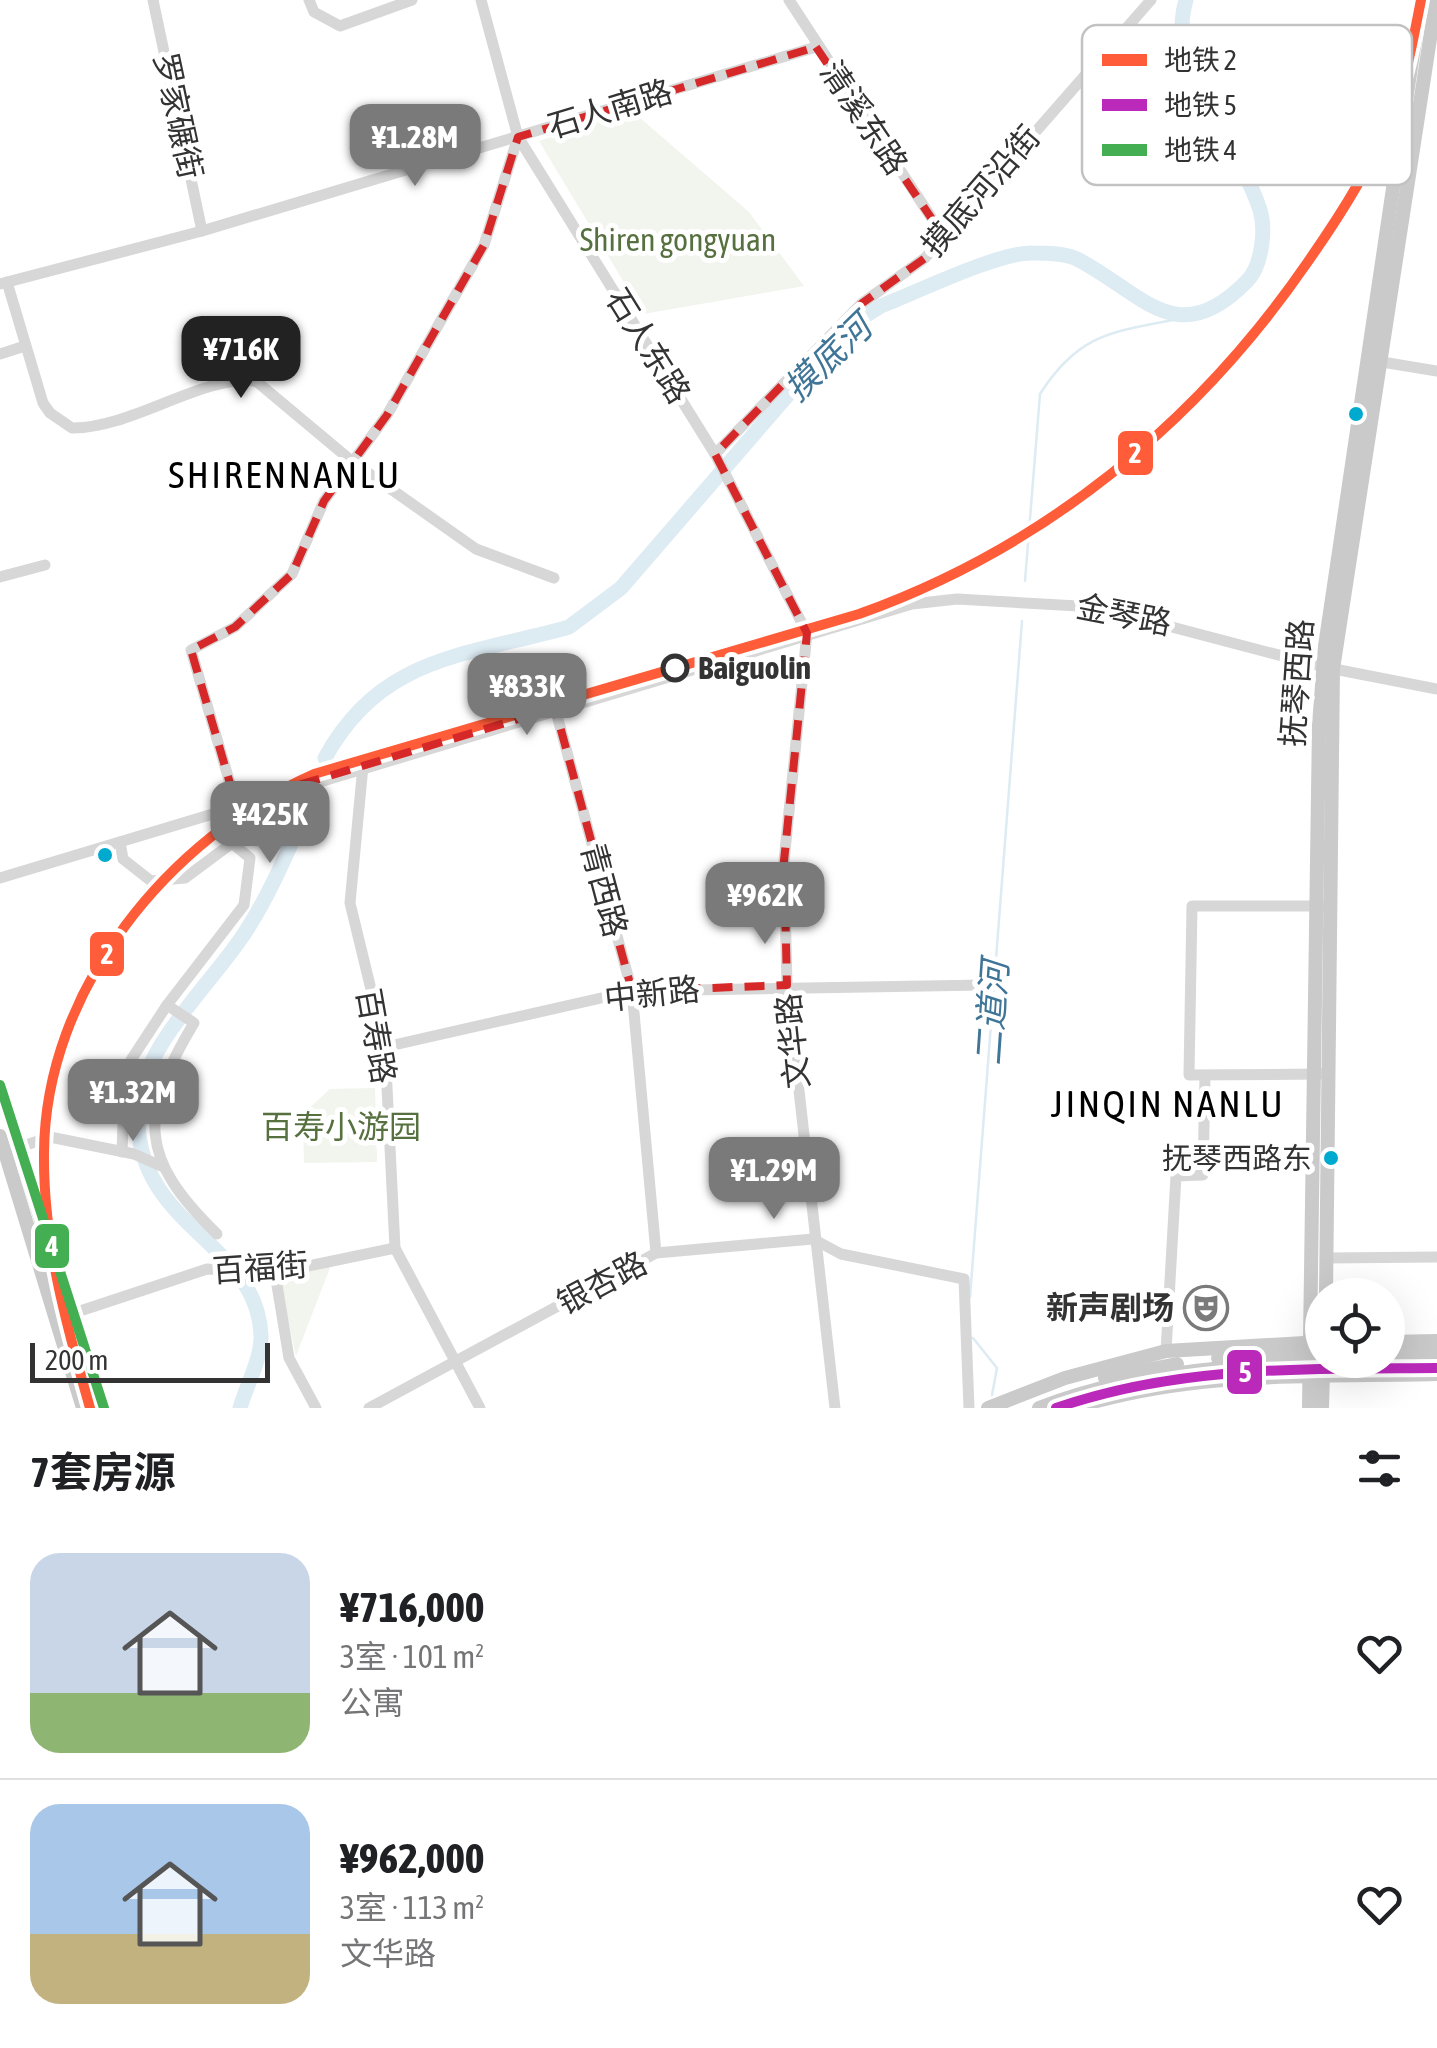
<!DOCTYPE html>
<html lang="zh">
<head>
<meta charset="utf-8">
<style>
  body { margin:0; font-family:"Asap Condensed","Noto Sans SC",sans-serif; background:#f2f2f2; color:#202124; height:100vh; display:flex; flex-direction:column; font-size:38px; white-space:nowrap }
  * { box-sizing:border-box; margin:0 }
  p { font-size:32px; color:#757577 }
  .icon { flex:none; width:55px; height:55px; fill:none; stroke:currentColor; stroke-width:2; stroke-linecap:round; stroke-linejoin:round }
  .map { position:relative; height:1408px; overflow:hidden }
  .panel { display:flex; flex-direction:column; background:#fff; flex:1 }
  .panel>* { flex:none }
  .tools { position:absolute; left:1305px; top:1278px; display:grid; gap:20px }
  .tools a { display:grid; place-items:center; width:100px; height:100px; border-radius:50%; background:#fff; box-shadow:0 10px 40px #0002; font-size:50px }
  .scale { position:absolute; left:30px; bottom:25px; width:240px; box-sizing:border-box; padding-left:10px; border:5px solid #333; border-top:0; font-size:28px; line-height:35px; white-space:nowrap; color:#333; -webkit-text-stroke:8px #fff; paint-order:stroke }
  .price { position:absolute; translate:-50% -85px; padding:0 22px; border-radius:20px; background:#7a7a7a; color:#fff; font-size:32px; line-height:65px; filter:drop-shadow(0 2px 5px #0008) }
  .price::after { content:''; position:absolute; left:50%; top:60px; width:30px; height:22px; margin-left:-15px; background:inherit; clip-path:polygon(0 0,100% 0,50% 100%) }
  .price.on { background:#222; color:#fff }
  ul { padding:0; list-style:none }
  li { display:flex; align-items:center; gap:30px; height:250px; padding:0 30px }
  li+li { border-top:2px solid #e0e0e0 }
  li span { display:grid; place-items:center; flex:none; width:280px; height:200px; border-radius:30px; color:#555 }
  li>.icon { margin-inline-start:auto }
  span .icon { width:120px; height:120px; fill:#fffc; stroke-width:1 }
  li b { font-size:42px }
  h2 { display:flex; justify-content:space-between; align-items:center; height:120px; padding:0 30px; font-size:42px }
  .map>svg:first-child { display:block }
  .green { fill:#f1f5ed }
  .lines { fill:none; stroke-linecap:round; stroke-linejoin:round }
  .stream { stroke:#ddebf3; stroke-width:2.5 }
  .river { stroke:#ddebf3; stroke-width:15 }
  .minor { stroke:#d7d7d7; stroke-width:11 }
  .major { stroke:#cacaca; stroke-width:14 }
  .major-bridge { stroke:#cacaca; stroke-width:14 }
  .metro-1-casing { stroke:#fff; stroke-width:18 }
  .metro-2-casing { stroke:#fff; stroke-width:18 }
  .metro-3-casing { stroke:#fff; stroke-width:18 }
  .metro-1 { stroke:#ff5c39; stroke-width:10 }
  .metro-2 { stroke:#bb29bb; stroke-width:10 }
  .metro-3 { stroke:#44af52; stroke-width:10 }
  .marked { fill:none; stroke:#d62828; stroke-width:8; stroke-dasharray:20 12; stroke-linejoin:round }
  .bus-dot { fill:#00a9ce; stroke:#fff; stroke-width:4 }
  .stop-dot { fill:#fff; stroke:#333; stroke-width:5 }
  .labels { text-anchor:middle; stroke-width:10; stroke-linejoin:round; paint-order:stroke }
  .bus-label { font-size:30px; fill:#333; stroke:#fff; text-anchor:end }
  .street-label { font-size:32px; fill:#333; stroke:#fff }
  .park-label { font-size:32px; fill:#56703f; stroke:#fff }
  .stop-label { font-size:32px; font-weight:bold; fill:#333; stroke:#fff; text-anchor:start }
  .poi-label { font-size:32px; font-weight:bold; fill:#333; stroke:#fff; text-anchor:end }
  .water-label { font-size:35px; font-style:italic; fill:#3f7597; stroke:#fff }
  .quarter-label { font-size:38px; letter-spacing:2.5px; fill:#000; stroke:#fff }
  .key { fill:#fff; stroke:#c2c2c2; stroke-width:2.5 }
  .key-label { font-size:28px; fill:#333 }
  .line-badge { stroke:#fff; stroke-width:4 }
  .badge-label { font-size:28px; text-anchor:middle; font-weight:bold; fill:#fff }
</style>
</head>
<body>
<div class="map">
<svg width="1437" height="1408" viewBox="0 0 1437 1408">
  <rect width="100%" height="100%" fill="#fff"/>
  <!-- green -->
  <g class="green">
    <path d="M632,111l117,101 55,74 -161,28 -104,-173z"/>
    <path d="M375,1088l2,74 -73,1 -1,-49 27,-25z"/>
    <path d="M331,1265l-35,91 -16,-73 4,-7z"/>
  </g>
  <g class="lines">
    <!-- stream -->
    <g class="stream">
      <path d="M1025,581l15,-187c44,-69 82,-61 155,-79"/>
      <path d="M970,1297l52,-676"/>
      <path d="M973,1338l24,30 -5,27"/>
    </g>
    <!-- river -->
    <g class="river">
      <path d="M325,758c55,-102 141,-102 244,-131l52,-39 191,-221 50,-49 19,-12c34,-13 118,-54 151,-53 13,0 33,0 45,6 66,34 100,94 170,22 15,-15 19,-51 13,-71 -22,-70 -96,-136 -74,-210"/>
      <path d="M240,1408c6,-21 22,-51 21,-73 -4,-95 -128,-108 -123,-224 2,-64 75,-128 108,-180 26,-40 44,-86 64,-129"/>
    </g>
    <!-- minor -->
    <g class="minor">
      <path d="M153,0l49,231"/>
      <path d="M309,0l5,12 26,14 72,-26"/>
      <path d="M481,0l37,137 197,317 92,179 -23,228 3,124 48,423"/>
      <path d="M789,0l153,234"/>
      <path d="M7,282l36,121 7,10 22,15c59,1 131,-54 184,-47l98,82 122,86 78,29"/>
      <path d="M0,284l202,-53 614,-184"/>
      <path d="M0,354l25,-8"/>
      <path d="M1382,362l55,9"/>
      <path d="M715,454l146,-150 64,-46 226,-258"/>
      <path d="M0,577l45,-12"/>
      <path d="M555,708l77,283 24,262"/>
      <path d="M363,766l-13,137 35,144 10,201 85,160"/>
      <path d="M236,804l-45,-154 44,-23 57,-53 32,-73 63,-86 97,-170 34,-108"/>
      <path d="M120,842l3,17 28,22 34,-3 47,-35 18,15 -6,47 -77,100 -36,55 -7,35 -2,57"/>
      <path d="M0,878l912,-274 45,-5 139,8 228,60 113,22"/>
      <path d="M1321,906h-129l-3,169 133,-1"/>
      <path d="M167,1005l27,18c-55,92 -56,134 23,211"/>
      <path d="M385,1047l247,-56 352,-6"/>
      <path d="M20,1147l30,-10 84,17 27,12"/>
      <path d="M1327,1258l110,-1"/>
      <path d="M275,1273l14,85 27,50"/>
      <path d="M71,1314l136,-45 68,4 120,-25"/>
      <path d="M1166,1351l10,-175 27,-1 2,-99"/>
      <path d="M369,1408l287,-155 157,-14 28,15 123,25 5,129"/>
    </g>
    <!-- major -->
    <g class="major">
      <path d="M0,1087l99,321"/>
      <path d="M0,1136l83,272"/>
      <path d="M1326,1295l7,-626 103,-669"/>
      <path d="M1388,1342l49,-1"/>
      <path d="M1388,1352l49,-1"/>
      <path d="M988,1408l77,-30 101,-27 156,-9"/>
      <path d="M1073,1408c119,-38 240,-31 364,-34"/>
      <path d="M1309,1408l10,-683 6,-79 96,-646"/>
      <path d="M1322,1408l1,-37"/>
    </g>
    <!-- major-bridge -->
    <g class="major-bridge">
      <path d="M1218,1358l104,-5"/>
      <path d="M1105,1378l72,-14"/>
      <path d="M1039,1408c127,-49 264,-45 398,-46"/>
    </g>
    <defs>
      <path id="metro-1" d="M90,1408c-24,-84 -47,-167 -46,-255 1,-164 125,-315 270,-379l545,-160c185,-66 337,-190 448,-351 35,-50 68,-102 89,-159 12,-34 18,-69 25,-104"/>
      <path id="metro-2" d="M1056,1408c124,-43 251,-39 381,-40"/>
      <path id="metro-3" d="M0,1085l104,323"/>
    </defs>
    <!-- metro-1 casing -->
    <use href="#metro-1" class="metro-1-casing"/>
    <!-- metro-2 casing -->
    <use href="#metro-2" class="metro-2-casing"/>
    <!-- metro-3 casing -->
    <use href="#metro-3" class="metro-3-casing"/>
    <!-- metro-1 -->
    <use href="#metro-1" class="metro-1"/>
    <!-- metro-2 -->
    <use href="#metro-2" class="metro-2"/>
    <!-- metro-3 -->
    <use href="#metro-3" class="metro-3"/>
  </g>
  <!-- marked area -->
  <path class="marked" d="M816,47l126,187 -17,24 -64,46 -146,150 92,179 -23,228 3,124 -155,6 -77,-283 -319,96 -45,-154 44,-23 57,-53 32,-73 63,-86 97,-170 34,-108z"/>
  <!-- icons -->
  <defs>
    <symbol id="theatre-ring" viewBox="-11 -11 22 22"><circle r="9.5" fill="#fff" stroke="#7a7a7a" stroke-width="1.5"/><path d="M-5-5.5Q0-4 5-5.5V0Q5 5 0 6Q-5 5-5 0ZM-3.3-2.5H-1v1.5H-3.3ZM1-2.5H3.3v1.5H1ZM-2.8 1Q0 5.5 2.8 1Z" fill="#7a7a7a"/></symbol>
  </defs>
  <g fill-rule="evenodd">
    <use href="#theatre-ring" x="1181" y="1283" width="50" height="50"/>
  </g>
  <!-- markers -->
  <g class="bus-dot">
    <circle cx="1356" cy="414" r="9"/>
    <circle cx="105" cy="855" r="9"/>
    <circle cx="1331" cy="1158" r="9"/>
  </g>
  <circle class="stop-dot" cx="675" cy="668" r="12"/>
  <g class="labels">
    <!-- bus labels -->
    <g class="bus-label">
      <text x="1312" y="1169">抚琴西路东</text>
    </g>
    <!-- street labels -->
    <g class="street-label">
      <text transform="translate(610 109) rotate(-17)" y="11">石人南路</text>
      <text transform="translate(178 116) rotate(78)" y="11">罗家碾街</text>
      <text transform="translate(864 118) rotate(56)" y="11">清溪东路</text>
      <text transform="translate(981 191) rotate(-49)" y="11">摸底河沿街</text>
      <text transform="translate(648 346) rotate(58)" y="11">石人东路</text>
      <text transform="translate(1124 615) rotate(11)" y="11">金琴路</text>
      <text transform="translate(1297 683) rotate(-86)" y="11">抚琴西路</text>
      <text transform="translate(604 890) rotate(75)" y="11">青西路</text>
      <text transform="translate(652 994) rotate(-6)" y="11">中新路</text>
      <text transform="translate(376 1036) rotate(80)" y="11">百寿路</text>
      <text transform="translate(793 1041) rotate(-96)" y="11">文华路</text>
      <text transform="translate(260 1268) rotate(-4)" y="11">百福街</text>
      <text transform="translate(602 1283) rotate(-28)" y="11">银杏路</text>
    </g>
    <!-- park labels -->
    <g class="park-label">
      <text x="678" y="251">Shiren gongyuan</text>
      <text x="341" y="1138">百寿小游园</text>
    </g>
    <!-- stop labels -->
    <g class="stop-label">
      <text x="698" y="679">Baiguolin</text>
    </g>
    <!-- poi labels -->
    <g class="poi-label">
      <text x="1174" y="1319">新声剧场</text>
    </g>
    <!-- water labels -->
    <g class="water-label">
      <text transform="translate(828 358) rotate(-44)" y="12">摸底河</text>
      <text transform="translate(992 1013) rotate(-86)" y="12">二道河</text>
    </g>
    <!-- quarter labels -->
    <g class="quarter-label">
      <text x="285" y="488">SHIRENNANLU</text>
      <text x="1168" y="1117">JINQIN NANLU</text>
    </g>
  </g>
  <!-- legend -->
  <rect x="1082" y="25" width="330" height="160" rx="15" class="key"/>
  <rect x="1102" y="54" width="45" height="12" fill="#ff5c39"/>
  <rect x="1102" y="99" width="45" height="12" fill="#bb29bb"/>
  <rect x="1102" y="144" width="45" height="12" fill="#44af52"/>
  <g class="key-label">
    <text x="1164" y="70">地铁 2</text>
    <text x="1164" y="115">地铁 5</text>
    <text x="1164" y="160">地铁 4</text>
  </g>
  <g class="line-badge">
    <rect x="1116" y="429" width="39" height="48" rx="10" fill="#ff5c39"/>
    <rect x="88" y="930" width="38" height="48" rx="10" fill="#ff5c39"/>
    <rect x="33" y="1222" width="38" height="48" rx="10" fill="#44af52"/>
    <rect x="1225" y="1348" width="39" height="48" rx="10" fill="#bb29bb"/>
  </g>
  <g class="badge-label">
    <text x="1135" y="463">2</text>
    <text x="107" y="964">2</text>
    <text x="52" y="1256">4</text>
    <text x="1245" y="1382">5</text>
  </g>
</svg>
<div class="tools">
<a><svg class="icon" aria-label="locate" viewBox="0 0 24 24"><circle cx="12" cy="12" r="6"/><path d="M12 2v4M12 18v4M2 12h4M18 12h4"/></svg></a>
</div>
<div class="scale">200 m</div>
<b class="price" style="left:415px;top:189px">¥1.28M</b>
<b class="price on" style="left:241px;top:401px">¥716K</b>
<b class="price" style="left:527px;top:738px">¥833K</b>
<b class="price" style="left:270px;top:866px">¥425K</b>
<b class="price" style="left:765px;top:947px">¥962K</b>
<b class="price" style="left:133px;top:1144px">¥1.32M</b>
<b class="price" style="left:774px;top:1222px">¥1.29M</b>
</div>
<section class="panel">
<h2>7套房源<svg class="icon" aria-label="filters" viewBox="0 0 24 24"><path d="M4 7h16M4 17h16"/><circle cx="9" cy="7" r="2"/><circle cx="15" cy="17" r="2"/></svg></h2>
<ul>
<li><span style="background:linear-gradient(#c9d6e8 70%,#8fb573 0)"><svg class="icon" aria-label="home" viewBox="0 0 24 24"><path d="M3 11l9-7 9 7M6 9v11h12V9"/></svg></span><div><b>¥716,000</b><p>3室 · 101 m²</p><p>公寓</p></div><svg class="icon" aria-label="heart" viewBox="0 0 24 24"><path d="M12 20l-8-8c-3-5 5-10 8-4 3-6 11-1 8 4z"/></svg></li>
<li><span style="background:linear-gradient(#a9c7e8 65%,#c2b280 0)"><svg class="icon" aria-label="home" viewBox="0 0 24 24"><path d="M3 11l9-7 9 7M6 9v11h12V9"/></svg></span><div><b>¥962,000</b><p>3室 · 113 m²</p><p>文华路</p></div><svg class="icon" aria-label="heart" viewBox="0 0 24 24"><path d="M12 20l-8-8c-3-5 5-10 8-4 3-6 11-1 8 4z"/></svg></li>
</ul>
</section>
</body>
</html>
